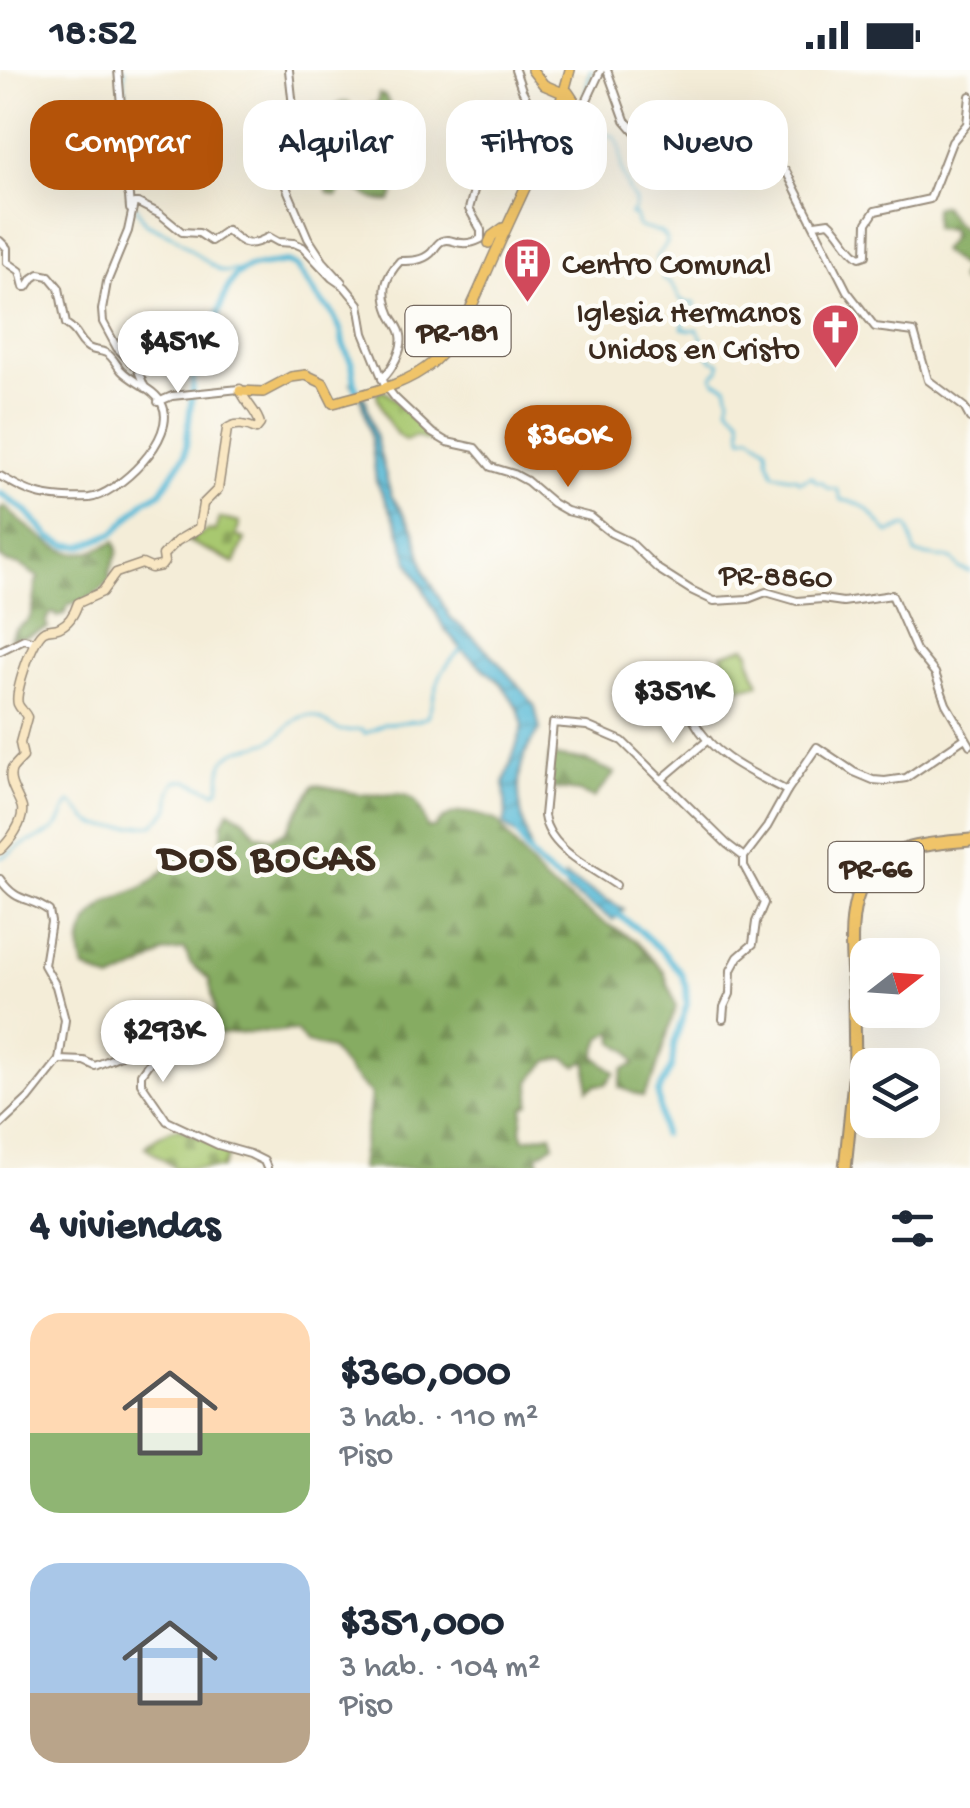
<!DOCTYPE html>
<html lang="es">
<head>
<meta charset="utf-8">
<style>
  body { margin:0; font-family:"Gochi Hand",sans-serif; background:#f6f6f7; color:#1f2937; height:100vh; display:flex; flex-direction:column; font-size:38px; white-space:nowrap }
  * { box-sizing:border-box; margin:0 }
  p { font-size:32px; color:#747a83 }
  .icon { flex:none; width:55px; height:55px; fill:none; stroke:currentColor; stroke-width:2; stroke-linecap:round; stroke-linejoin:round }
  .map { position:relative; height:1098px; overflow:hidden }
  .drawer { display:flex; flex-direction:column; background:#fff; flex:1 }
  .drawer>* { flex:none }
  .hud { position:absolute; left:30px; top:30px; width:910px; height:90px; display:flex; gap:20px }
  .needle { width:65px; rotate:73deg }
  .fabs { position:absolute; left:850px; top:868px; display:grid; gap:20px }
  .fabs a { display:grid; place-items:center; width:90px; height:90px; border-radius:20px; background:#fff; box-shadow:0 10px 40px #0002; font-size:50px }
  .price { position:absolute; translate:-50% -85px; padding:0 22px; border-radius:35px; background:#fff; color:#222; font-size:32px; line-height:65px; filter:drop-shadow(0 2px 5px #0008) }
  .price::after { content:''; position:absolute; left:50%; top:60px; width:30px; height:22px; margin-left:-15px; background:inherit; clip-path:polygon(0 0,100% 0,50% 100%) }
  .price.selected { background:#b45309; color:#fff }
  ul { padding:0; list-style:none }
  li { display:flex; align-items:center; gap:30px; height:250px; padding:0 30px }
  li span { display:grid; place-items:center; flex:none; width:280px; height:200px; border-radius:30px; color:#555 }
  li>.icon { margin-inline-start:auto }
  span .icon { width:120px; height:120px; fill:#fffc; stroke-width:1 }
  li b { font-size:42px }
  h2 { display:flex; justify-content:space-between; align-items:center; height:120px; padding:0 30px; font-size:42px }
  .pill { padding:0 35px; border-radius:30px; background:#fff; box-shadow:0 10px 40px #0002; font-size:35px; line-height:90px }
  .pill.selected { background:#b45309; color:#fff }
  .status { display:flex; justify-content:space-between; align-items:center; height:70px; padding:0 50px; background:#fff; direction:ltr }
  .status svg { height:28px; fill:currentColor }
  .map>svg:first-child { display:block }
  .forest { fill:url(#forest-firs); stroke:#606b40; stroke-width:2.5 }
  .cemetery { fill:url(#cemetery-stones); stroke:#727947; stroke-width:2.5 }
  .park { fill:url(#park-tufts); stroke:#727947; stroke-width:2.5 }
  .water { fill:url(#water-waves); stroke:#49727a; stroke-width:2.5 }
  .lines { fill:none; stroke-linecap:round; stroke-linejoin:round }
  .stream { stroke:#57b9d6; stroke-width:2.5 }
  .river { stroke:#57b9d6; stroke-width:6 }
  .tertiary-casing { stroke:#988c7b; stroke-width:10 }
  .secondary-casing { stroke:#988c7b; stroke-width:11 }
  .primary-casing { stroke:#988c7b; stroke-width:12 }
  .motorway-casing { stroke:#988c7b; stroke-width:15 }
  .tertiary { stroke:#fff; stroke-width:6 }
  .secondary { stroke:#f9e7c3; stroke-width:8 }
  .primary { stroke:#f0c469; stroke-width:9 }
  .motorway { stroke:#f0c469; stroke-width:11 }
  .labels { text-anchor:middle; stroke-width:9; stroke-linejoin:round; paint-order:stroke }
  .shield { fill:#fdfcf7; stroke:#75695f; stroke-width:2.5 }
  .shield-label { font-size:30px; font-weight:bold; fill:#3b2a1e }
  .poi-label { font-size:32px; fill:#3b2a1e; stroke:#fdfcf7; text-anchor:start }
  .street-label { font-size:32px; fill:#3b2a1e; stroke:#fdfcf7 }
  .district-label { font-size:42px; font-weight:bold; letter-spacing:2.5px; fill:#3b2a1e; stroke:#fdfcf7 }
</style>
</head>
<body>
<div class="status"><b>18:52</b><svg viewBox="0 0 49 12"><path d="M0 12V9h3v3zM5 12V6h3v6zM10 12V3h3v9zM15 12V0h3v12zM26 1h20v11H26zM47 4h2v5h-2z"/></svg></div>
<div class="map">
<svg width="970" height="1098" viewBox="0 0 970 1098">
  <defs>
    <pattern id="forest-firs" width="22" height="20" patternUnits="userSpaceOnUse" patternTransform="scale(2.5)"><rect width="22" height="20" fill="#86ac62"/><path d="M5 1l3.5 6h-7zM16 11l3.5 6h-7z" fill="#6f8c50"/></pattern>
    <pattern id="cemetery-stones" width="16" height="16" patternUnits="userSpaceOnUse" patternTransform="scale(2.5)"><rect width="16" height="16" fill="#a8c870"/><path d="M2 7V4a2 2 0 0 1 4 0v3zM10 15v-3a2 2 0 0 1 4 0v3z" fill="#8aa35b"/></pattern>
    <pattern id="park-tufts" width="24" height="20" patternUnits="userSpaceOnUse" patternTransform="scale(2.5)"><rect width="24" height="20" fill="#a8c870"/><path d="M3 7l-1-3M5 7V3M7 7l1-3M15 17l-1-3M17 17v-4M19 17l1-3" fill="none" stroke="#8aa35b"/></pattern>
    <pattern id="water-waves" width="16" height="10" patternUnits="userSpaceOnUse" patternTransform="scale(2.5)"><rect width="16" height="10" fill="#57b9d6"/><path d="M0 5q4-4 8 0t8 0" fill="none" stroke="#4997ad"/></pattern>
  </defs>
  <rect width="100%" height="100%" fill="#fdfcf7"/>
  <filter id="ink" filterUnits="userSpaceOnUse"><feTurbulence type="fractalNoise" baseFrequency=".01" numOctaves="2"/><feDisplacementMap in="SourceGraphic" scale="20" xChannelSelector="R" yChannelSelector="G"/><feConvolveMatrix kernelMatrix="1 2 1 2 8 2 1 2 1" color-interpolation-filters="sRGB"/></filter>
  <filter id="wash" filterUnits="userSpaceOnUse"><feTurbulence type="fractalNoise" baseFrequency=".0048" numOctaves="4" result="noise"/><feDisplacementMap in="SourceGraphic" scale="40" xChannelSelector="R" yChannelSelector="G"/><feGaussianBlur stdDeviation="2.25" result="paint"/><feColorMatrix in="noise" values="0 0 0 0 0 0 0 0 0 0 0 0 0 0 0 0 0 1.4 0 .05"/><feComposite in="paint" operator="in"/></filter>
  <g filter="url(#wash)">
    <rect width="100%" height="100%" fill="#f4edd8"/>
    <!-- forest -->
    <g class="forest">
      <path d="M379,24l6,2 23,46 16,12 -12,5 -3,7 -8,-9 -10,5c-5,11 -2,21 3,33l-4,6c-17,2 -31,-11 -45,-19l-8,14 -9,-3 -4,-12 -10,-10 2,-16 7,-3 6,-12 -12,-12v-11l25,-15 7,1 6,9 16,-8 6,1z"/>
      <path d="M942,135l12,17 8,6 8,-4v67l-10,-11 1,-5 4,-6 -24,-18 10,-13v-9l-17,-1v-20z"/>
      <path d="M4,436c9,10 20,18 31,26 30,24 45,28 80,9l3,11 -9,21 1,6c-8,14 -26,23 -41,25l-5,10 -7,3 -2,-4 -5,1 -4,8 2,6c-13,5 -24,11 -38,10 5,-11 9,-10 17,-17 7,-5 9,-31 9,-39l3,-4 -19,-13 -12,-2 -8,-6v-47z"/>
      <path d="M550,686l35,4 30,13 -21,25 -15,-6 -32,-4z"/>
      <path d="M314,715c16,1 30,7 46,9 37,5 55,-15 67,34h8c18,-24 39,-15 63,-7l11,17 36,44 51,36 39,22 29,32 12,34 -22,71 -11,20 -24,-10 4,-18 12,-5 -7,-13 -14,-9 -1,-11 -12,7 -6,18 20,17 -9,11 -10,1 -8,5 -1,-26 -3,-2 -8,4 -11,-8 -17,3 -18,20v23l-6,4 -3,22 3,9 27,-5 3,10 -16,11 3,13h-181c2,-25 9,-49 11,-74l-21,-20 -19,-25 -25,-6 -10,-13 -80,4 -2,-30 -5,-25 -19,-16 -5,-14 -22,4 -19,13 -33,15 -27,-13c-8,-25 -2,-46 20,-63 12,-9 29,-12 42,-20 13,-8 20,-16 27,-29l48,-8 2,-26 6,-12 15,9 12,15 16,4 15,-8z"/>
    </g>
    <!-- cemetery -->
    <g class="cemetery">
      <path d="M219,448l21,5 -4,13 9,3 -10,24 -48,-22 22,-11 6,1z"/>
      <path d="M178,1058l33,14 13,9h7l-9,17h-47l-30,-21c4,-6 25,-18 33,-19z"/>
    </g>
    <!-- park -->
    <g class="park">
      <path d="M384,320l48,47 -5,4 -11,-5 -11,5c-16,-11 -23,-30 -29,-49z"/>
      <path d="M745,577l5,5v8l9,24 -26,5 -11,-35z"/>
    </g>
    <!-- water -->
    <g class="water">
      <path d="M354,312l12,19 25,94 23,35 11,42 25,45 39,35 41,47 5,8 5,23c-30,35 -23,76 -10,117l-26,-22 2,-10 -2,-32 19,-57 -5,-18 -17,-25 -36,-30 -21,-25 -35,-66 -11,-36 -22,-45 -5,-44 -9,-37 -11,-17z"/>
      <path d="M565,807l59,32 -11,11 -47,-30z"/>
    </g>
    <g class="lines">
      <!-- stream -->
      <g class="stream">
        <path d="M591,0c-4,11 -3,20 -8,31 3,3 8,6 11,10 11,16 -6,17 21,26l5,11 2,23 8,22 5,7v8l-5,7h5l3,11c12,7 25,0 29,17l-10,13c-1,10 6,13 6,23 19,5 8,26 32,24l-2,12 -8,5 -3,8 9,2 6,-1 5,9v8l11,15h5l2,3 -1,6 -7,6 3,5 12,5 3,12 -2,8 13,12 1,20 9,-3 16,13 1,11 6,15 22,4 3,4 13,-6 5,6h5l5,6 10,1 4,11c29,3 29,15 48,33l16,-7 3,1 8,27 36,5 7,9 11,4"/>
        <path d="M121,84l6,-10 1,-5c-15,-17 -8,-17 0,-34l-5,-25 2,-10"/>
        <path d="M136,136l9,17 30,14 22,18 22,15 6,2 20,-3"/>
        <path d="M0,788c9,-3 14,-8 22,-13 11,-6 29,-10 37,-21 5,-8 5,-15 12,-22 8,6 10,12 17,18 12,12 48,5 65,5l16,-16 2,-19 5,-9h12l28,11 3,-3c2,-7 1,-17 3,-23 8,-21 34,-17 49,-25 14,-7 22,-27 40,-25 12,1 18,11 28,14 8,2 17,-1 24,0l1,4 21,-10 32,-3 10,-4c13,-32 6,-41 35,-68"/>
      </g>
      <!-- river -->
      <g class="river">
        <path d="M0,423l26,18 25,27 15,7 17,1 31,-13 31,-32 16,-9 24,-37 10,-87 14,-37 5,-6 12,-33 9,-16 14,-9 38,-5 9,4 26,37 9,8 10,20 2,13 9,20 4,25"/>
        <path d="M518,764c13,27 28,40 53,53"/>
        <path d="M613,841l26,19 25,23 17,20 5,13 1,18 -13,40 -2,22 -14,27 5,42"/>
      </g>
    </g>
  </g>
  <g filter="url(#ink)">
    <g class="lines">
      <defs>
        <g id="tertiary">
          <path d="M118,0l3,35 -7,15 -1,8 5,19 1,22 10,27 1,13"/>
          <path d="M289,0l4,37 5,17 -2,9 -8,10 -4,39 24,56 15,23 19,21"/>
          <path d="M515,0l7,20 22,43"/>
          <path d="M607,0l18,50 48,56 23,5 33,-4 40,-11 17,5 61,120 28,36 39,5 14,48 36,27 6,11"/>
          <path d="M560,55l2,-10 24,-13 15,-32"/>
          <path d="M560,55l3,6 -6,1 -2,-5z"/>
          <path d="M529,102l1,-11 15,-30"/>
          <path d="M815,154l14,-2c12,10 18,27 31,35l6,-2 1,-32 8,-12 55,-12 22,-57 15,-18 3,-28"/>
          <path d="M0,171l7,7v14l13,9 4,16h3l6,-9 6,-4 10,2 10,12 7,36c14,9 10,13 20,22 6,6 13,3 20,7 7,3 10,12 15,17 12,13 33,18 41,34 17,33 -45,91 -73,94 -16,1 -39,0 -54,-5 -12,-3 -24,-11 -35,-17"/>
          <path d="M382,309c10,-10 22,-30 19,-44 -1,-8 -8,-14 -11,-22 -9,-22 -5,-36 10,-52 12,0 22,0 31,-8 4,-4 6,-10 11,-12 10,-5 17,9 39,-2v-9l-12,-21 7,-26 53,-53 11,-6 8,2 3,-5"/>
          <path d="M145,318l-8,-20 -20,-20 -14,-26 -1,-12 5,-28 21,-51 6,-28h4l22,11 22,18 17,1 12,8 16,-11c17,15 21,18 42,7l9,5 16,1 9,4 29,31 13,9 14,17 5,29 21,52 10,13 37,35 15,9 28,6 16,19 23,7 13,7 26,22 14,8 24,6 20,16 19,9 28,27 33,21 23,11 34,-2 18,-7 31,9 25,-2 21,3 49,-7 24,55 19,23 11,31 24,41"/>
          <path d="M158,332l14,-6 67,-7"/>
          <path d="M0,581l24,-12 11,3"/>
          <path d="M675,599c6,17 11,35 19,52 19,36 59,52 93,70"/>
          <path d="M662,709l46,-39"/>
          <path d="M0,809c17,25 29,17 49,32l2,11 -7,43 12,21 9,34 -6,40 -30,38 -29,27"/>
          <path d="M616,815c-26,-18 -67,-36 -72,-69l9,-93 34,3 35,15 105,103 17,13"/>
          <path d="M723,949l1,-12 6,-13 1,-24 7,-13 15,-13 3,-22 8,-19 -20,-37v-9l23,-30 20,-36 30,-44 37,25 19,8 12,1 21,-3 59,-40"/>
          <path d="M59,990l25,1 11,5 28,-12 23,-4 5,10 -10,14v9l26,38 51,24 32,9 14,7 3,7"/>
        </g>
        <path id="secondary" d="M0,780c10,-9 24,-28 22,-42 -3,-12 -16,-26 -10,-39 3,-4 7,-8 11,-12l-3,-14 7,-26c-2,-5 -7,-8 -9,-13 -4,-11 15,-67 26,-73 5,-3 11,-1 16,-4 9,-4 15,-15 18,-24l24,-11 14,-19 26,-9 9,4 10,-2 3,-4 -1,-7 14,-14 22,-13 4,-24 15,-15 9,-60c8,-7 21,-4 29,0l4,-5c-3,-13 -15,-21 -20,-35"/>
        <g id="primary">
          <path d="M532,0l12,15 26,11"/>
          <path d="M568,22l10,15"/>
          <path d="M489,173l3,-7 11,-8"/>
          <path d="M240,321l23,1 28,-15 15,-2 17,8 10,20c34,-10 72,-17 99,-40 33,-29 47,-76 65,-114 26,-59 57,-116 73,-179"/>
        </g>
        <g id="motorway">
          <path d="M860,907l2,21"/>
          <path d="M854,928c-2,-56 -16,-128 53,-149 20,-6 42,-7 63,-9"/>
          <path d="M845,1098l10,-98 -1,-70"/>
        </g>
      </defs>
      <!-- tertiary casing -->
      <use href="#tertiary" class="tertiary-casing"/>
      <!-- secondary casing -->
      <use href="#secondary" class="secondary-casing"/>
      <!-- primary casing -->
      <use href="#primary" class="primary-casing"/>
      <!-- motorway casing -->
      <use href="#motorway" class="motorway-casing"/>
      <!-- tertiary -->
      <use href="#tertiary" class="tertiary"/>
      <!-- secondary -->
      <use href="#secondary" class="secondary"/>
      <!-- primary -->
      <use href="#primary" class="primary"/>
      <!-- motorway -->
      <use href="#motorway" class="motorway"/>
    </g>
  </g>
  <!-- icons -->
  <defs>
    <symbol id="building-pin" viewBox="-11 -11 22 30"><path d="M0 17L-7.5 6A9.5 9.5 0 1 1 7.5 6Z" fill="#d1495b" stroke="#fdfcf7"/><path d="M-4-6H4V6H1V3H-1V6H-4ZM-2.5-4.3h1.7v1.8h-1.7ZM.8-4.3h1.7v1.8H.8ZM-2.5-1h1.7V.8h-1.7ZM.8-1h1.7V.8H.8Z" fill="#fff"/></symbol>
    <symbol id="church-pin" viewBox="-11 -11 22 30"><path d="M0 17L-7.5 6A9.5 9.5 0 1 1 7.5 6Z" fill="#d1495b" stroke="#fdfcf7"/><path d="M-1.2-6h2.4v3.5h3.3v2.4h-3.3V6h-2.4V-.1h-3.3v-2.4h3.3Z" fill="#fff"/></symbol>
  </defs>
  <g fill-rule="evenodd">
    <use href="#building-pin" x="500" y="164" width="55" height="75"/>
    <use href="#church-pin" x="808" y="230" width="55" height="75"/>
  </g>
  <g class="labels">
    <!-- shield labels -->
    <g class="shield">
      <rect x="405.5" y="236" width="105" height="50" rx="8"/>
      <rect x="828.5" y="772" width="95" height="50" rx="8"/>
    </g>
    <g class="shield-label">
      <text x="458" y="271">PR-181</text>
      <text x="876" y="807">PR-66</text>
    </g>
    <!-- poi labels -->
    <g class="poi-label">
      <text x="562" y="203">Centro Comunal</text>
      <text x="800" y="251" text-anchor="end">Iglesia Hermanos<tspan x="800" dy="37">Unidos en Cristo</tspan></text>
    </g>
    <!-- street labels -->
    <g class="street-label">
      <text transform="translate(776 504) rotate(2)" y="11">PR-8860</text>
    </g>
    <!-- district labels -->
    <g class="district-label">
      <text x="268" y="799">DOS BOCAS</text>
    </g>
  </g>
</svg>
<div class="fabs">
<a><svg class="needle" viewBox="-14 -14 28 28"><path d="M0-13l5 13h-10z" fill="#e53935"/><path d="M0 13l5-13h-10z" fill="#747a83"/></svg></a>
<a><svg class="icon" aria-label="layers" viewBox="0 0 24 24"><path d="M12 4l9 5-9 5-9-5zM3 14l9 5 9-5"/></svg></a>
</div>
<b class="price" style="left:178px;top:326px">$451K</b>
<b class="price selected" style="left:568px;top:420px">$360K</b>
<b class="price" style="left:673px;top:676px">$351K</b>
<b class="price" style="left:163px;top:1015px">$293K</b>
<div class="hud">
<a class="pill selected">Comprar</a>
<a class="pill">Alquilar</a>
<a class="pill">Filtros</a>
<a class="pill">Nuevo</a>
</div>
</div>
<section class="drawer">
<h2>4 viviendas<svg class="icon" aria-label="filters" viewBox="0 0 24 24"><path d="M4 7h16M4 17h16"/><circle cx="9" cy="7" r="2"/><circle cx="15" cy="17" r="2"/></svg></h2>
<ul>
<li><span style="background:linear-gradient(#ffd9b3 60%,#8fb573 0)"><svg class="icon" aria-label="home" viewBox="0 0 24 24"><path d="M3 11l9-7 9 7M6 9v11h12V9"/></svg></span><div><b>$360,000</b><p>3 hab. · 110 m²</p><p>Piso</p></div></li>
<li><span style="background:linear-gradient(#a9c7e8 65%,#b9a48a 0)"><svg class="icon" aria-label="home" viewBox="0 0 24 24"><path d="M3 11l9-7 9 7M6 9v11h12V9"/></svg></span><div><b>$351,000</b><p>3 hab. · 104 m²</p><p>Piso</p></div></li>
</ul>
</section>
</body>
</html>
